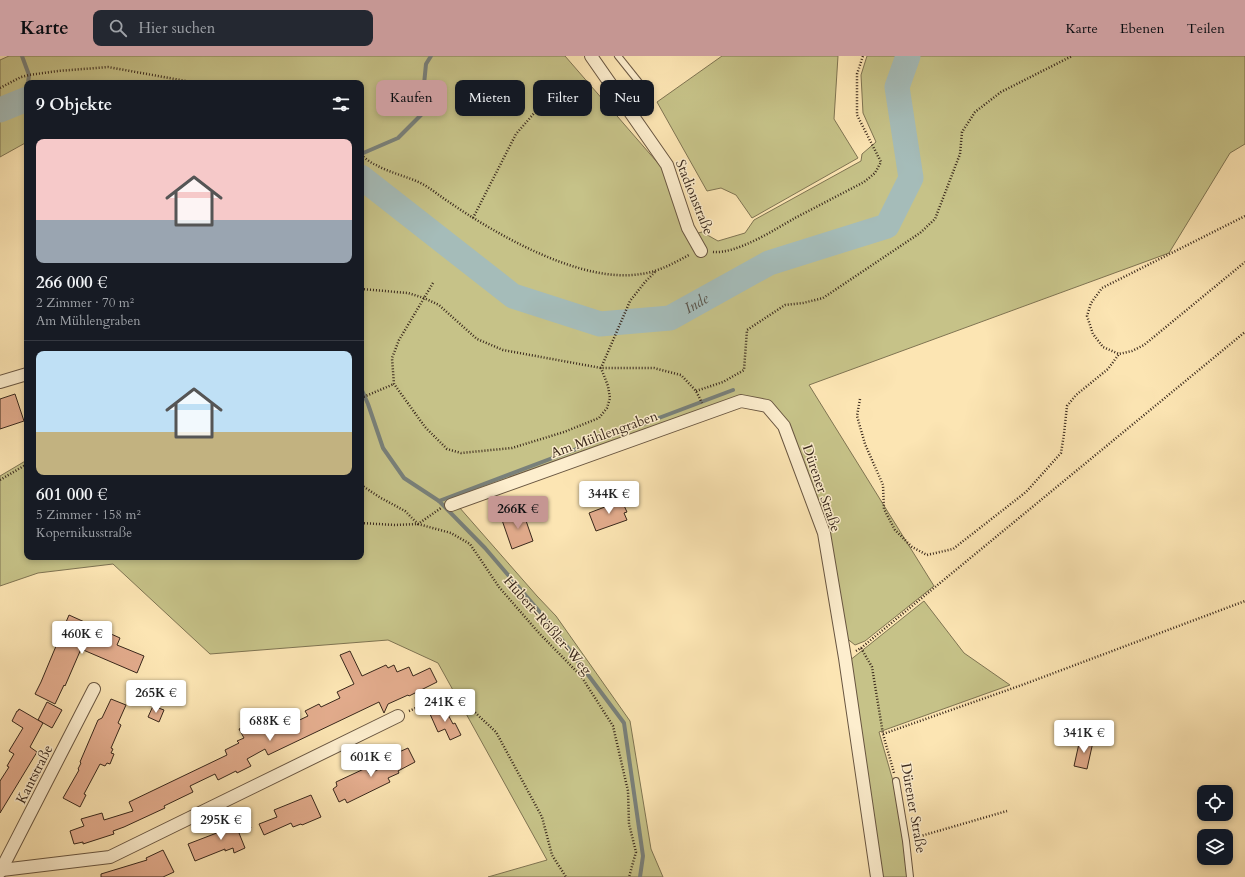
<!DOCTYPE html>
<html lang="de">
<head>
<meta charset="utf-8">
<style>
  body { margin:0; font-family:Cardo,serif; background:#242831; color:#f1f3f6; height:100vh; display:flex; flex-direction:column; font-size:15px; white-space:nowrap }
  * { box-sizing:border-box; margin:0 }
  p { font-size:13px; color:#9ea1a6 }
  .icon { flex:none; width:22px; height:22px; fill:none; stroke:currentColor; stroke-width:2; stroke-linecap:round; stroke-linejoin:round }
  .map { position:relative; flex:1; overflow:hidden }
  .side { position:absolute; left:24px; top:24px; width:340px; height:480px; display:flex; flex-direction:column; background:#171b24; border-radius:8px; box-shadow:0 2px 6px #0003 }
  .side>* { flex:none }
  .banner { position:absolute; left:376px; top:24px; width:380px; height:36px; display:flex; gap:8px }
  .tools { position:absolute; left:1197px; top:729px; display:grid; gap:8px }
  .tools a { display:grid; place-items:center; width:36px; height:36px; border-radius:8px; background:#171b24; box-shadow:0 2px 6px #0003; font-size:20px }
  .price { position:absolute; translate:-50% -34px; padding:0 9px; border-radius:4px; background:#fff; color:#222; font-size:13px; line-height:26px; filter:drop-shadow(0 1px 2px #0008) }
  .price::after { content:''; position:absolute; left:50%; top:24px; width:12px; height:9px; margin-left:-6px; background:inherit; clip-path:polygon(0 0,100% 0,50% 100%) }
  .price.selected { background:#c59692; color:#111 }
  ul { padding:0; list-style:none }
  li { display:grid; align-content:center; gap:8px; height:212px; padding:0 12px }
  li+li { border-top:1px solid #363941 }
  li span { display:grid; place-items:center; height:124px; border-radius:8px; color:#555 }
  li>.icon { margin-inline-start:auto }
  span .icon { width:72px; height:72px; fill:#fffc; stroke-width:1 }
  li b { font-size:17px }
  h2 { display:flex; justify-content:space-between; align-items:center; height:48px; padding:0 12px; font-size:17px }
  .chip { padding:0 14px; border-radius:8px; background:#171b24; box-shadow:0 2px 6px #0003; font-size:14px; line-height:36px }
  .chip.selected { background:#c59692; color:#111 }
  header { display:flex; align-items:center; gap:24px; box-sizing:border-box; height:56px; padding:0 20px; background:#c59692; color:#111 }
  header strong { font-size:19px }
  nav { display:flex; gap:22px; margin-inline-start:auto; font-size:14px }
  .search { width:280px; height:36px; background:#242831; display:flex; align-items:center; gap:10px; box-sizing:border-box; padding:0 14px; border-radius:8px; color:#9ea1a6; font-size:15px }
  .map>svg:first-child { display:block }
  .green { fill:#c6c288; stroke:#7f7452 }
  .lines { fill:none; stroke-linecap:round; stroke-linejoin:round }
  .stream { stroke:#79807a; stroke-width:4 }
  .river { stroke:#a5bcb9; stroke-width:25 }
  .building { fill:#e3ac8d; stroke:#38271b }
  .lane-casing { stroke:#695641; stroke-width:8 }
  .street-casing { stroke:#695641; stroke-width:14 }
  .path { stroke:#38271b; stroke-width:2.5; stroke-dasharray:1 2; stroke-linecap:butt }
  .lane { stroke:#fdeece; stroke-width:6 }
  .street { stroke:#fdeece; stroke-width:12 }
  .labels { text-anchor:middle; stroke-width:3; stroke-linejoin:round; paint-order:stroke }
  .street-label { font-size:14px; fill:#38271b; stroke:#fdeece }
  .water-label { font-size:15px; font-style:italic; fill:#59544a; stroke:#fdeece }
</style>
</head>
<body>
<header>
<strong>Karte</strong>
<div class="search"><svg class="icon" aria-label="search" viewBox="0 0 24 24"><circle cx="10" cy="10" r="6"/><path d="M15 15l6 6"/></svg>Hier suchen</div>
<nav><a>Karte</a><a>Ebenen</a><a>Teilen</a></nav>
</header>
<div class="map">
<svg width="1245" height="821" viewBox="0 0 1245 821">
  <rect width="100%" height="100%" fill="#fce5b3"/>
  <filter id="stains"><feTurbulence type="fractalNoise" baseFrequency=".005" numOctaves="4"/><feColorMatrix values="0 0 0 0 .2 0 0 0 0 .09 0 0 0 0 .02 0 0 0 .5 -.17"/></filter>
  <radialGradient id="worn" r=".72"><stop offset=".6" stop-color="#630" stop-opacity="0"/><stop offset="1" stop-color="#630" stop-opacity=".3"/></radialGradient>
  <!-- green -->
  <g class="green">
    <path d="M9,0h556l98,113 23,67 16,-4 16,9 27,-8 9,-13 107,-59 1,-7 14,-12 -13,-29 -2,-38 6,-19h378v88l-15,9 -61,100 -360,132 125,201 -69,55 -10,4 -10,-8 -17,-104 -42,-110 -45,-25 -282,109 78,89 19,20 74,105 21,128 12,28h-175l59,-17 -109,-197 -50,-23 -178,14 -97,-90 -75,9 -38,13v-110l27,-16v97h334v-474h-334v59l-27,15v-97z"/>
    <path d="M722,0h116l-4,63 24,39 -106,60 -16,-23 -15,-7 -14,3 -50,-89z"/>
    <path d="M924,545l40,52 46,32 -131,47 14,49 10,60 4,36h-26l-32,-216z"/>
  </g>
  <g class="lines">
    <!-- stream -->
    <g class="stream">
      <path d="M22,0l7,19 -1,8"/>
      <path d="M361,98l37,-16 23,-23 5,-51 5,-8"/>
      <path d="M361,332l7,16 15,44 21,30 35,23 294,-111"/>
      <path d="M439,445l46,47 65,76 74,99 19,133 -3,21"/>
    </g>
    <!-- river -->
    <g class="river">
      <path d="M0,54l27,-11"/>
      <path id="s1" d="M361,121l152,119 87,28 70,-6 99,-55 118,-37 24,-48 -14,-91 11,-31"/>
    </g>
  </g>
  <!-- building -->
  <g class="building">
    <path d="M15,338l9,27 -24,8v-30z"/>
    <path d="M621,443l6,13 -3,1 3,7 -31,11 -7,-18 21,-8 -1,-2z"/>
    <path d="M523,456l10,29 -21,8 -10,-29z"/>
    <path d="M69,559l51,23 -3,7 27,11 -7,17 -56,-24 -16,37 -1,-1 -9,19 -20,-10 6,-12z"/>
    <path d="M350,595l12,25 24,-11 2,3 6,-3 3,7 12,-5 4,9 17,-8 7,14 -28,14 -1,-1 -20,9 -4,9 -5,-11 -111,53 -3,-6 -18,10 4,7 -14,7 -1,-2 -18,9 -3,-6 -25,12 3,6 -29,14 1,2 -41,19 -11,4 1,3 -31,10v-2l-9,2 -4,-13 14,-5 -3,-7 21,-6 2,7 29,-9 -4,-9 98,-47 -2,-5 14,-7 -2,-2 7,-3 -5,-9 12,-5 4,9 14,-6 3,6 36,-17 -3,-5 14,-7 2,3 19,-9 -3,-6 17,-8 -14,-29z"/>
    <path d="M111,643l15,6 -8,18 3,2 -10,23 2,1 -2,4 3,1 -4,10 -3,-1 -2,3 -5,-2 -16,30 2,1 -6,12 -17,-9 16,-28 -1,-1 3,-6 -1,-1 18,-42 4,-2z"/>
    <path d="M47,646l15,8 -10,18 -14,-8z"/>
    <path d="M153,650l11,4 -5,12 -11,-5z"/>
    <path d="M444,651l9,17 2,-1 6,12 -11,5 -5,-11 -7,3 -8,-18z"/>
    <path d="M19,653l24,14 -13,24 7,5 -37,61v-32l9,-14 -2,-1 7,-12 -5,-3 14,-23 -11,-7 5,-10h1z"/>
    <path d="M1080,683l13,3 -6,27 -13,-3z"/>
    <path d="M408,692l7,14 -17,9 1,2 -11,5 2,4 -43,21 -2,-4 -6,3 -6,-13 4,-3 -1,-4 30,-14 3,6 24,-12 -3,-6z"/>
    <path d="M311,739l10,22 -19,8 -1,-1 -8,3 -2,-4 -27,12 -5,-11 18,-7 -3,-7z"/>
    <path d="M246,760l5,12 -12,5 6,15 -11,5 -1,-5 -8,3v-2l-30,12 -7,-17 47,-18 -2,-5z"/>
    <path d="M163,794l11,22 -11,5h-62v-3l46,-14 -1,-2z"/>
  </g>
  <g class="lines">
    <defs>
      <g id="lane">
        <path d="M618,0l28,35"/>
        <path d="M896,725l10,60 4,36"/>
      </g>
      <g id="street">
        <path d="M591,0l76,109 21,63 13,23"/>
        <path d="M0,326l27,-8"/>
        <path d="M451,449l290,-104 26,5 17,20 40,107 21,125 32,219"/>
        <path d="M2,814l108,-13 288,-141"/>
        <path d="M0,816l94,-183"/>
      </g>
    </defs>
    <!-- lane casing -->
    <use href="#lane" class="lane-casing"/>
    <!-- street casing -->
    <use href="#street" class="street-casing"/>
    <!-- path -->
    <g class="path">
      <path d="M0,32l21,-11 8,-2 29,-4 50,-4 89,16"/>
      <path d="M361,99c5,4 10,8 15,10 16,9 35,12 50,21 8,5 15,11 23,16 48,33 133,82 192,72 17,-2 33,-11 48,-19"/>
      <path d="M1245,160l-143,72 -11,15 -4,13 6,18 10,13 16,7 13,-3 12,-6 101,-83"/>
      <path d="M473,162l43,-84 34,-39"/>
      <path d="M713,196c24,2 61,-22 82,-34 23,-12 46,-24 69,-36l11,-9 6,-11 -24,-47v-41l6,-18"/>
      <path d="M433,227l-34,57 -7,18 2,26 31,43 22,22 14,4 51,-5 52,-16 35,-14 8,-10 3,-10 -2,-12 -7,-18 29,-67 15,-19 11,-11"/>
      <path d="M361,233l47,4 16,5 15,7 38,34 26,11 98,18h53l27,7 15,16 6,12"/>
      <path d="M696,335l27,-9 21,-12 3,-40 38,-25 18,-2 20,-5 97,-65 15,-14 25,-65 2,-22 13,-20 26,-20 71,-36"/>
      <path d="M361,342l33,-14"/>
      <path d="M860,343l-3,17 8,28 18,41 1,24 11,21 17,17 15,8 26,-6 73,-57 35,-39 3,-19 3,-28 9,-11 32,-26 11,-15"/>
      <path d="M0,424l27,-16"/>
      <path d="M361,429l20,13 24,13 13,13 23,-16"/>
      <path d="M361,467l34,2 23,-1 33,9 19,11 29,43 39,45 43,44 32,50 15,65 1,33 7,28 -7,25"/>
      <path d="M861,592l384,-316"/>
      <path d="M856,595l5,-3 11,19 11,67 11,39"/>
      <path d="M409,655l44,-19 43,40 46,85 10,38 14,22"/>
      <path d="M883,678l139,-49 223,-84"/>
      <path d="M914,782l93,-27"/>
    </g>
    <!-- lane -->
    <use href="#lane" class="lane"/>
    <!-- street -->
    <use href="#street" class="street"/>
  </g>
  <g class="labels">
    <!-- street labels -->
    <g class="street-label">
      <text transform="translate(695 141) rotate(68)" y="5">Stadionstraße</text>
      <text transform="translate(604 378) rotate(-20)" y="5">Am Mühlengraben</text>
      <text transform="translate(822 432) rotate(71)" y="5">Dürener Straße</text>
      <text transform="translate(548 569) rotate(49)" y="5">Hubert-Rößler-Weg</text>
      <text transform="translate(34 718) rotate(-63)" y="5">Kantstraße</text>
      <text transform="translate(914 752) rotate(80)" y="5">Dürener Straße</text>
    </g>
    <!-- water labels -->
    <g class="water-label">
      <text dy="5" stroke="none"><textPath href="#s1" startOffset="385">Inde</textPath></text>
    </g>
  </g>
  <rect width="100%" height="100%" filter="url(#stains)"/>
  <rect width="100%" height="100%" fill="url(#worn)"/>
</svg>
<div class="tools">
<a><svg class="icon" aria-label="locate" viewBox="0 0 24 24"><circle cx="12" cy="12" r="6"/><path d="M12 2v4M12 18v4M2 12h4M18 12h4"/></svg></a>
<a><svg class="icon" aria-label="layers" viewBox="0 0 24 24"><path d="M12 4l9 5-9 5-9-5zM3 14l9 5 9-5"/></svg></a>
</div>
<b class="price" style="left:609px;top:459px">344K €</b>
<b class="price selected" style="left:518px;top:474px">266K €</b>
<b class="price" style="left:82px;top:599px">460K €</b>
<b class="price" style="left:156px;top:658px">265K €</b>
<b class="price" style="left:445px;top:667px">241K €</b>
<b class="price" style="left:270px;top:686px">688K €</b>
<b class="price" style="left:1084px;top:698px">341K €</b>
<b class="price" style="left:371px;top:722px">601K €</b>
<b class="price" style="left:221px;top:785px">295K €</b>
<div class="banner">
<a class="chip selected">Kaufen</a>
<a class="chip">Mieten</a>
<a class="chip">Filter</a>
<a class="chip">Neu</a>
</div>
<section class="side">
<h2>9 Objekte<svg class="icon" aria-label="filters" viewBox="0 0 24 24"><path d="M4 7h16M4 17h16"/><circle cx="9" cy="7" r="2"/><circle cx="15" cy="17" r="2"/></svg></h2>
<ul>
<li><span style="background:linear-gradient(#f6c9c9 65%,#9aa5b1 0)"><svg class="icon" aria-label="home" viewBox="0 0 24 24"><path d="M3 11l9-7 9 7M6 9v11h12V9"/></svg></span><div><b>266 000 €</b><p>2 Zimmer · 70 m²</p><p>Am Mühlengraben</p></div></li>
<li><span style="background:linear-gradient(#bfe0f5 65%,#c2b280 0)"><svg class="icon" aria-label="home" viewBox="0 0 24 24"><path d="M3 11l9-7 9 7M6 9v11h12V9"/></svg></span><div><b>601 000 €</b><p>5 Zimmer · 158 m²</p><p>Kopernikusstraße</p></div></li>
</ul>
</section>
</div>
</body>
</html>
